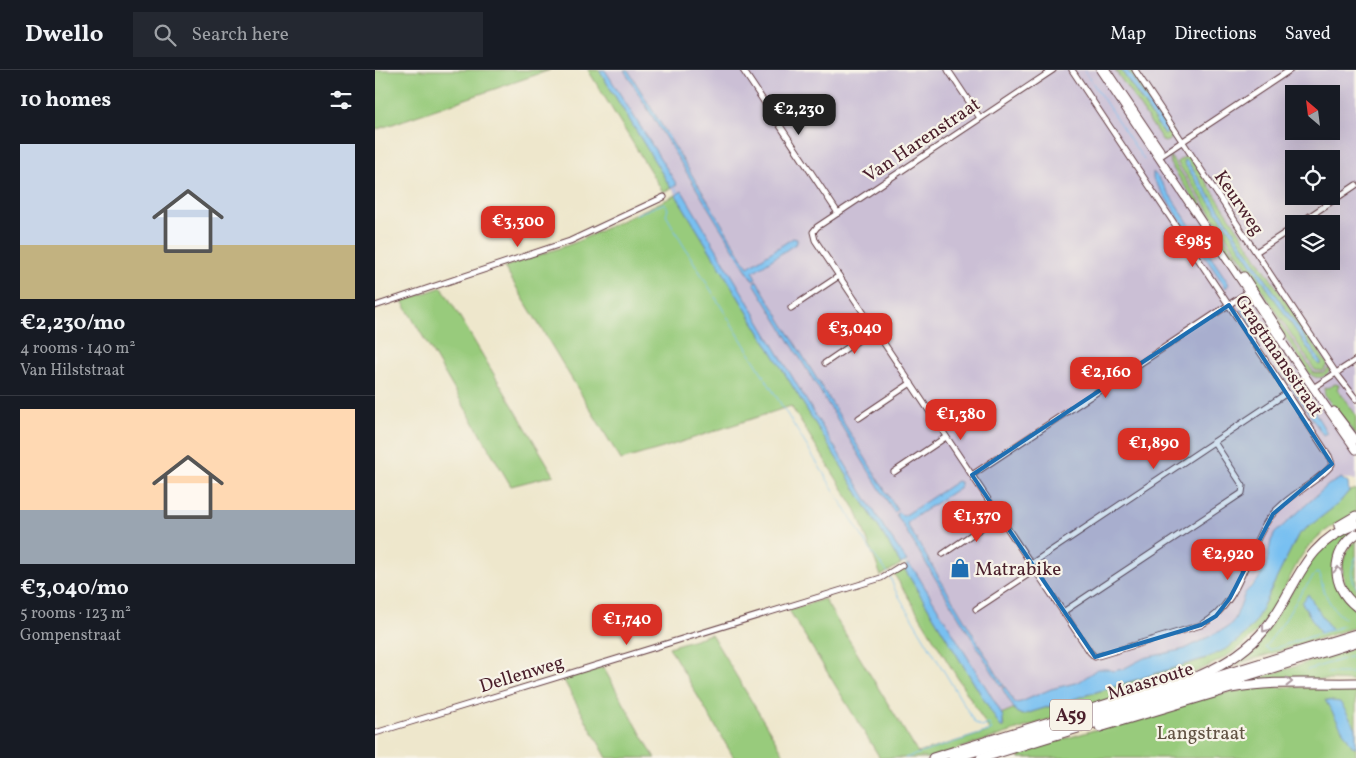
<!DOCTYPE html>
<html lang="en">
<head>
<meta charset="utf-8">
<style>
  body { margin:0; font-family:Vollkorn,serif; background:#242831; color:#f1f3f6; height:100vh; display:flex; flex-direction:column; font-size:19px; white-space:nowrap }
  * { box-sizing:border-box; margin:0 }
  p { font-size:16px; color:#9ea1a6 }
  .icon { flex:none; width:28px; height:28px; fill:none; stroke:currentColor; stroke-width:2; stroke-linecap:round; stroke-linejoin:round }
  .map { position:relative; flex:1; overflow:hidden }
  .details { display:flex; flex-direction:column; background:#171b24; width:375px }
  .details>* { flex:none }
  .needle { width:32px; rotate:332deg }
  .tools { position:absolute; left:910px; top:15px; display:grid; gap:10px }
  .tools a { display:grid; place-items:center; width:55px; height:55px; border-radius:0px; background:#171b24; box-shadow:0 5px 20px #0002; font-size:25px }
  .price { position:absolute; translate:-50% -42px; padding:0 11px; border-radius:10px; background:#d93025; color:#fff; font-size:16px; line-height:32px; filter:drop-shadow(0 1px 2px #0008) }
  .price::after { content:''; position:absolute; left:50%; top:30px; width:15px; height:11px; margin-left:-8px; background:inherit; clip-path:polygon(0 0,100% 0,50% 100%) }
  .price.selected { background:#222; color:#fff }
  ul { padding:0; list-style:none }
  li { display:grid; align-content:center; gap:10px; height:265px; padding:0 20px }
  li+li { border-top:1px solid #363941 }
  li span { display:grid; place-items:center; height:155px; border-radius:0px; color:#555 }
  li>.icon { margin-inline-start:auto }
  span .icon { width:90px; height:90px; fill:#fffc; stroke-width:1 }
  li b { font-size:21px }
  h2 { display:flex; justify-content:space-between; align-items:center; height:60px; padding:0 20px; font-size:21px }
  header { display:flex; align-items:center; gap:30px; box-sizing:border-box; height:70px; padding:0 25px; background:#171b24; border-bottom:1px solid #363941 }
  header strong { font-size:24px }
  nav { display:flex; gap:28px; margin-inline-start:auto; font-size:18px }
  .search { width:350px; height:45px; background:#242831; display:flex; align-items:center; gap:12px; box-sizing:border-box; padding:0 18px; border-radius:0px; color:#9ea1a6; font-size:19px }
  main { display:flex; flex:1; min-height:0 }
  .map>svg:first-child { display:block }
  .industrial { fill:#cbbfd5; fill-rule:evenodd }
  .green { fill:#98cb7b; stroke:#717553; fill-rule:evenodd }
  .water { fill:#78c0f1; stroke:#61708e }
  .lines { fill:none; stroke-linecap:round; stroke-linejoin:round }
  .stream { stroke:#78c0f1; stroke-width:1 }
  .street-casing { stroke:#633d43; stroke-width:7 }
  .secondary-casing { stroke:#633d43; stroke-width:9 }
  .highway-casing { stroke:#633d43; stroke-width:11 }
  .street { stroke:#fff; stroke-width:5 }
  .secondary { stroke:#fff; stroke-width:7 }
  .highway { stroke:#fff; stroke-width:9 }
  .oneway { stroke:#ae9aa0 }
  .marked { fill:#1f6fb2; fill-opacity:0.2; stroke:#1f6fb2; stroke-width:4; stroke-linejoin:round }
  .labels { text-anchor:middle; stroke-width:4.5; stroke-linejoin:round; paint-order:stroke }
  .shield { fill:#f7f3e8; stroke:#7e5f64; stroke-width:1 }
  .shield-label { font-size:18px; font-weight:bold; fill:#4a1f2b }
  .street-label { font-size:19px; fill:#4a1f2b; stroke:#f7f3e8 }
  .poi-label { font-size:19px; fill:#4a1f2b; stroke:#f7f3e8; text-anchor:start }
  .park-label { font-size:19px; fill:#615343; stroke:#f7f3e8 }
</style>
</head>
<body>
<header>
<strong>Dwello</strong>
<div class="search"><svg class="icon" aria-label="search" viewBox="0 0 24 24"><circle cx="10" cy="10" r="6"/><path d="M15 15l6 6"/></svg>Search here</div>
<nav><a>Map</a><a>Directions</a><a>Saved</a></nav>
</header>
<main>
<section class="details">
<h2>10 homes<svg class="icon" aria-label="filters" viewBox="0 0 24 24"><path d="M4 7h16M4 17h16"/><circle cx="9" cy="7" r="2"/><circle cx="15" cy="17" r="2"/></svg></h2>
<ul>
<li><span style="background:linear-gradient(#c9d6e8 65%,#c2b280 0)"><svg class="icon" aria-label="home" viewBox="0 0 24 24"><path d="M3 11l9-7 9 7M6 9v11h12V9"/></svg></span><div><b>€2,230/mo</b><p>4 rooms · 140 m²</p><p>Van Hilststraat</p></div></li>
<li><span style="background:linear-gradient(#ffd9b3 65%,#9aa5b1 0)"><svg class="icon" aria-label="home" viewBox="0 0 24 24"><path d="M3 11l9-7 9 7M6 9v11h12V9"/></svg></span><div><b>€3,040/mo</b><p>5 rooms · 123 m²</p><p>Gompenstraat</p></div></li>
</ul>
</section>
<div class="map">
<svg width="981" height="688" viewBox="0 0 981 688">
  <rect width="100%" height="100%" fill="#f7f3e8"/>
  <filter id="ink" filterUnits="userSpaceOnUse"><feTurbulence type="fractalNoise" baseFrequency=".02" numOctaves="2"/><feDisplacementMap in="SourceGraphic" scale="10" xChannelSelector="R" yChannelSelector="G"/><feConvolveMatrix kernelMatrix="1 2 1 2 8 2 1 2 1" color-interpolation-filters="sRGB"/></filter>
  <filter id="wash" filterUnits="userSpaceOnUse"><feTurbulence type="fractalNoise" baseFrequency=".0096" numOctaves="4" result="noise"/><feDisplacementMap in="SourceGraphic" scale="20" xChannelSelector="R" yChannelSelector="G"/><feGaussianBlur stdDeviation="1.12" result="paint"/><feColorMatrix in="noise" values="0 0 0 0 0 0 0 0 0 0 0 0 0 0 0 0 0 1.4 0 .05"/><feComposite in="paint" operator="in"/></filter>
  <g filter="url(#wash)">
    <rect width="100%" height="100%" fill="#eee7cc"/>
    <!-- industrial -->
    <path class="industrial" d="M223,0h758v411l-15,-3 -13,7 -53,48 -4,8 -5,25 -8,14 -7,5 -11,19 -5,15 -7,8 -43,22 -41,9 -21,11 -10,2 -6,-2h-10l-18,13 -28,7 -30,13 -6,1 -10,-15 5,14 5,6 -14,6zM919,24h37v37h-37zM919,89h37v37h-37zM919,154h37v37h-37z"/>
    <!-- green -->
    <g class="green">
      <path d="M0,0h175l-175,60z"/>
      <path d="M213,0h11l72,118 -8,4z"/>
      <path d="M740,0h6l43,64 4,-2 -41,-62h5l42,64 -4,6 -5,2 -2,-1z"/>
      <path d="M813,84l140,211 -5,6 -8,-1 -138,-208zM809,91h3l134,201 -1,3z"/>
      <path d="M795,86l144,217h9l7,-6v3c-4,8 -13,10 -20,4l-140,-210z"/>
      <path d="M301,125l225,369 -20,12 -25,-66 -65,-104 -128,42 -42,12 -117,-193 70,-24z"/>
      <path d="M67,217l112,188 -43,11 -109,-185z"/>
      <path d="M960,314l4,1 -2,4 19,26v20l-31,-39 -1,-8 6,-1z"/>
      <path d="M981,419v23c-17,10 -34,19 -47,34 -11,13 -17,28 -25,43 -24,46 -43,64 -91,84l-263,85h-50l-91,-148 35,-11 94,154 72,-22 -96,-157 10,-6 96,158 3,2 1,-2 -3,-12 14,-6 1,4 6,3 179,-55c21,-8 39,-19 53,-36l44,-89 40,-31 11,-13z"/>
      <path d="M976,459l2,3c-36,33 -11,41 2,76 1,5 1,13 1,19l-134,42 23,-14 15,-14 60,-93z"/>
      <path d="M981,470v58c-18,-16 -18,-42 0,-58z"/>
      <path d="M336,564l75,124h-52l-65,-111z"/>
      <path d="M981,577v34l-76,-3 -34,4z"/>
      <path d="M228,597l52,91h-48l-44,-79z"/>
      <path d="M884,617h36l61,5v66h-336v-6h-2l-2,-3 35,-6 149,-45z"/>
    </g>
    <!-- water -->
    <g class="water">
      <path d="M224,0h6l72,115 -6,3z"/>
      <path d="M249,0h4l120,197 45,-29 4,1v4l-44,29 3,7 -3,2z"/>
      <path d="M746,0h6l41,61 -2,3h-2z"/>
      <path d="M810,90l2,1 134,201v3l-3,-1 -134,-201z"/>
      <path d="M778,102l5,5 71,107 -3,4 -73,-109z"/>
      <path d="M307,121l133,224 70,114 22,32 -6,3 -222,-364 -3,-5z"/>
      <path d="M382,211l140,229 -3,2 -140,-229z"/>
      <path d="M870,237l50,71 32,55 -4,2 -82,-125z"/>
      <path d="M966,408l7,5 1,8 -11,13 -40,31 -44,89 -11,12 -15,12 -19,9 -187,58 -6,-3 -14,-24 3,-1 10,16 6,-1 30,-13 28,-7 18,-13h10l6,2 10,-2 21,-11 41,-9 43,-22 7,-8 10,-26 13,-13 8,-14 5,-25 4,-8 53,-48z"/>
      <path d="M582,411l3,1v5l-51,34 -2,3 97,162h-3l-105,-172 2,-2 5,4 4,-2z"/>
      <path d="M533,494l7,7 83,136 5,10v11l-3,-2 -96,-158z"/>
      <path d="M933,524l23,36 -11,3 -18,-30z"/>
      <path d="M950,630l15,2 16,26v19l-4,-1z"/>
    </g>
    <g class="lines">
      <!-- stream -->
      <g class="stream">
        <path d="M709,0l60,90"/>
        <path d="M299,117l5,6"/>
        <path d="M259,145l31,-12 3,6 -2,6 16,28 191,311 15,19"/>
        <path d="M981,487c-5,11 -6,19 0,30"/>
        <path d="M530,493l1,2"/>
        <path d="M515,506l4,12 81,135 7,4 7,-3 3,6 -87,28"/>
        <path d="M968,556l-74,24 -4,-3 18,-24 18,-30 15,-20 4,1c2,17 10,34 24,44"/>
        <path d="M932,600l49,-15"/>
        <path d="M952,603h29"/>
      </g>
    </g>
  </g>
  <g filter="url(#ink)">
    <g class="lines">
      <defs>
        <g id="street">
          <path d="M368,0l95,143"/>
          <path d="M573,0l32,48"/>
          <path d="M678,0l-215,143 -21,14 -4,5 2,8 275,412 5,5 106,-32c40,-21 44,-71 67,-105 12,-17 31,-28 47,-40 6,-5 13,-9 17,-16l-3,-8 -27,-41 -230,-345"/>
          <path d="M760,0l201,303 20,26"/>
          <path d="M784,87l131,-87"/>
          <path d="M923,154l58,-39"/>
          <path d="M881,182l38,-25"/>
          <path d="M0,236l195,-65 94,-44"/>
          <path d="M416,238l48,-32"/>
          <path d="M450,293l50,-34"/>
          <path d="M938,318l43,-28"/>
          <path d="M484,348l52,-35"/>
          <path d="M519,402l52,-35"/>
          <path d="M597,405l279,-185"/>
          <path d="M568,484l56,-38"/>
          <path d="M656,494l256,-171"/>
          <path d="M601,539l59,-39"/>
          <path d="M688,542l179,-119 1,-7 -29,-44"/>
          <path d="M0,663l506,-155 21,-13"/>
        </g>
        <g id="secondary">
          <path d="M725,0l207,309 49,71"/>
          <path d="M731,0l54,80"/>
          <path d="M869,206l39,60"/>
          <path d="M959,341l22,29"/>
        </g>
        <g id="highway">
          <path d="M964,456l17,-10"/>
          <path d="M981,464c-26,18 -25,53 0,72"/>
          <path d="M725,657l131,-39c42,-8 83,-4 125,-5"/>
          <path d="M558,688l268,-83c25,-11 48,-26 65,-47 32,-40 35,-84 90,-104"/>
          <path d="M578,688l403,-124"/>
          <path d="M606,688l375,-116"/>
        </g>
      </defs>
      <!-- street casing -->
      <use href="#street" class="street-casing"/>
      <!-- secondary casing -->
      <use href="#secondary" class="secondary-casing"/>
      <!-- highway casing -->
      <use href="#highway" class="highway-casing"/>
      <!-- street -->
      <use href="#street" class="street"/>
      <!-- secondary -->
      <use href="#secondary" class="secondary"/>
      <!-- highway -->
      <use href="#highway" class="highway"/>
    </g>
    <!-- one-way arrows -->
    <defs><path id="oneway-chevron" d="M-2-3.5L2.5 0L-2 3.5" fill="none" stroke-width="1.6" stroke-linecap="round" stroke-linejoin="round" transform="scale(1.25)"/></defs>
    <g class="oneway">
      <use href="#oneway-chevron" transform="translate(963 500) rotate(-90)"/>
      <use href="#oneway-chevron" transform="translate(890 559) rotate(128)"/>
      <use href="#oneway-chevron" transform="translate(914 612)"/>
    </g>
  </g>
  <!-- marked area -->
  <path class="marked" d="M854,235l103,159 -59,50 -43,84 -14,18 -15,9 -106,32 -123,-182z"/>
  <!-- icons -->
  <defs>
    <symbol id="shop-bare" viewBox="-9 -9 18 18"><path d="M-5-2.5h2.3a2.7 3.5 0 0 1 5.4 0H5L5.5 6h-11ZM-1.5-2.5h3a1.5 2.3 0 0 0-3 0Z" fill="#1f6fb2" stroke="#f7f3e8" stroke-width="2.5" paint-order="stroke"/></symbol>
  </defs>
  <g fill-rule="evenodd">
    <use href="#shop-bare" x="571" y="484" width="28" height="28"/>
  </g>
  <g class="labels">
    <!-- shield labels -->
    <rect class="shield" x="675" y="629.5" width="42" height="31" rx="4"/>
    <g class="shield-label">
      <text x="696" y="651">A59</text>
    </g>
    <!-- street labels -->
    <g class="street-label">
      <text transform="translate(546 69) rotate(-34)" y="7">Van Harenstraat</text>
      <text transform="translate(865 132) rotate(56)" y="7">Keurweg</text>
      <text transform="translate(905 285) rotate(56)" y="7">Gragtmansstraat</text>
      <text transform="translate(146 603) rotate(-17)" y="7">Dellenweg</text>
      <text transform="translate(775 610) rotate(-17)" y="7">Maasroute</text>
    </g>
    <!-- poi labels -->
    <g class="poi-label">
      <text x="600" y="505">Matrabike</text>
    </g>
    <!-- park labels -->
    <g class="park-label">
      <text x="826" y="669">Langstraat</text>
    </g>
  </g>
</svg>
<div class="tools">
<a><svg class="needle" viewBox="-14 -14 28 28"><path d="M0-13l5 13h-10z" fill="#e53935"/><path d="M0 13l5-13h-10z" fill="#9ea1a6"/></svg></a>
<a><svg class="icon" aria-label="locate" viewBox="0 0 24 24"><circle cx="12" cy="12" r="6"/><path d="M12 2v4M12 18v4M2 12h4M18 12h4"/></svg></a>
<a><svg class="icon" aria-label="layers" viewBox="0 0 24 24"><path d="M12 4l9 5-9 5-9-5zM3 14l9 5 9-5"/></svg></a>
</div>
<b class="price selected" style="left:424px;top:66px">€2,230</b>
<b class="price" style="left:143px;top:178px">€3,300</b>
<b class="price" style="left:818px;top:198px">€985</b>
<b class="price" style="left:480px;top:285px">€3,040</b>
<b class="price" style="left:731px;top:329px">€2,160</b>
<b class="price" style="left:586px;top:371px">€1,380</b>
<b class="price" style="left:779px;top:400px">€1,890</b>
<b class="price" style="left:602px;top:473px">€1,370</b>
<b class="price" style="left:853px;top:511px">€2,920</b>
<b class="price" style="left:252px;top:576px">€1,740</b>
</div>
</main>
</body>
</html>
